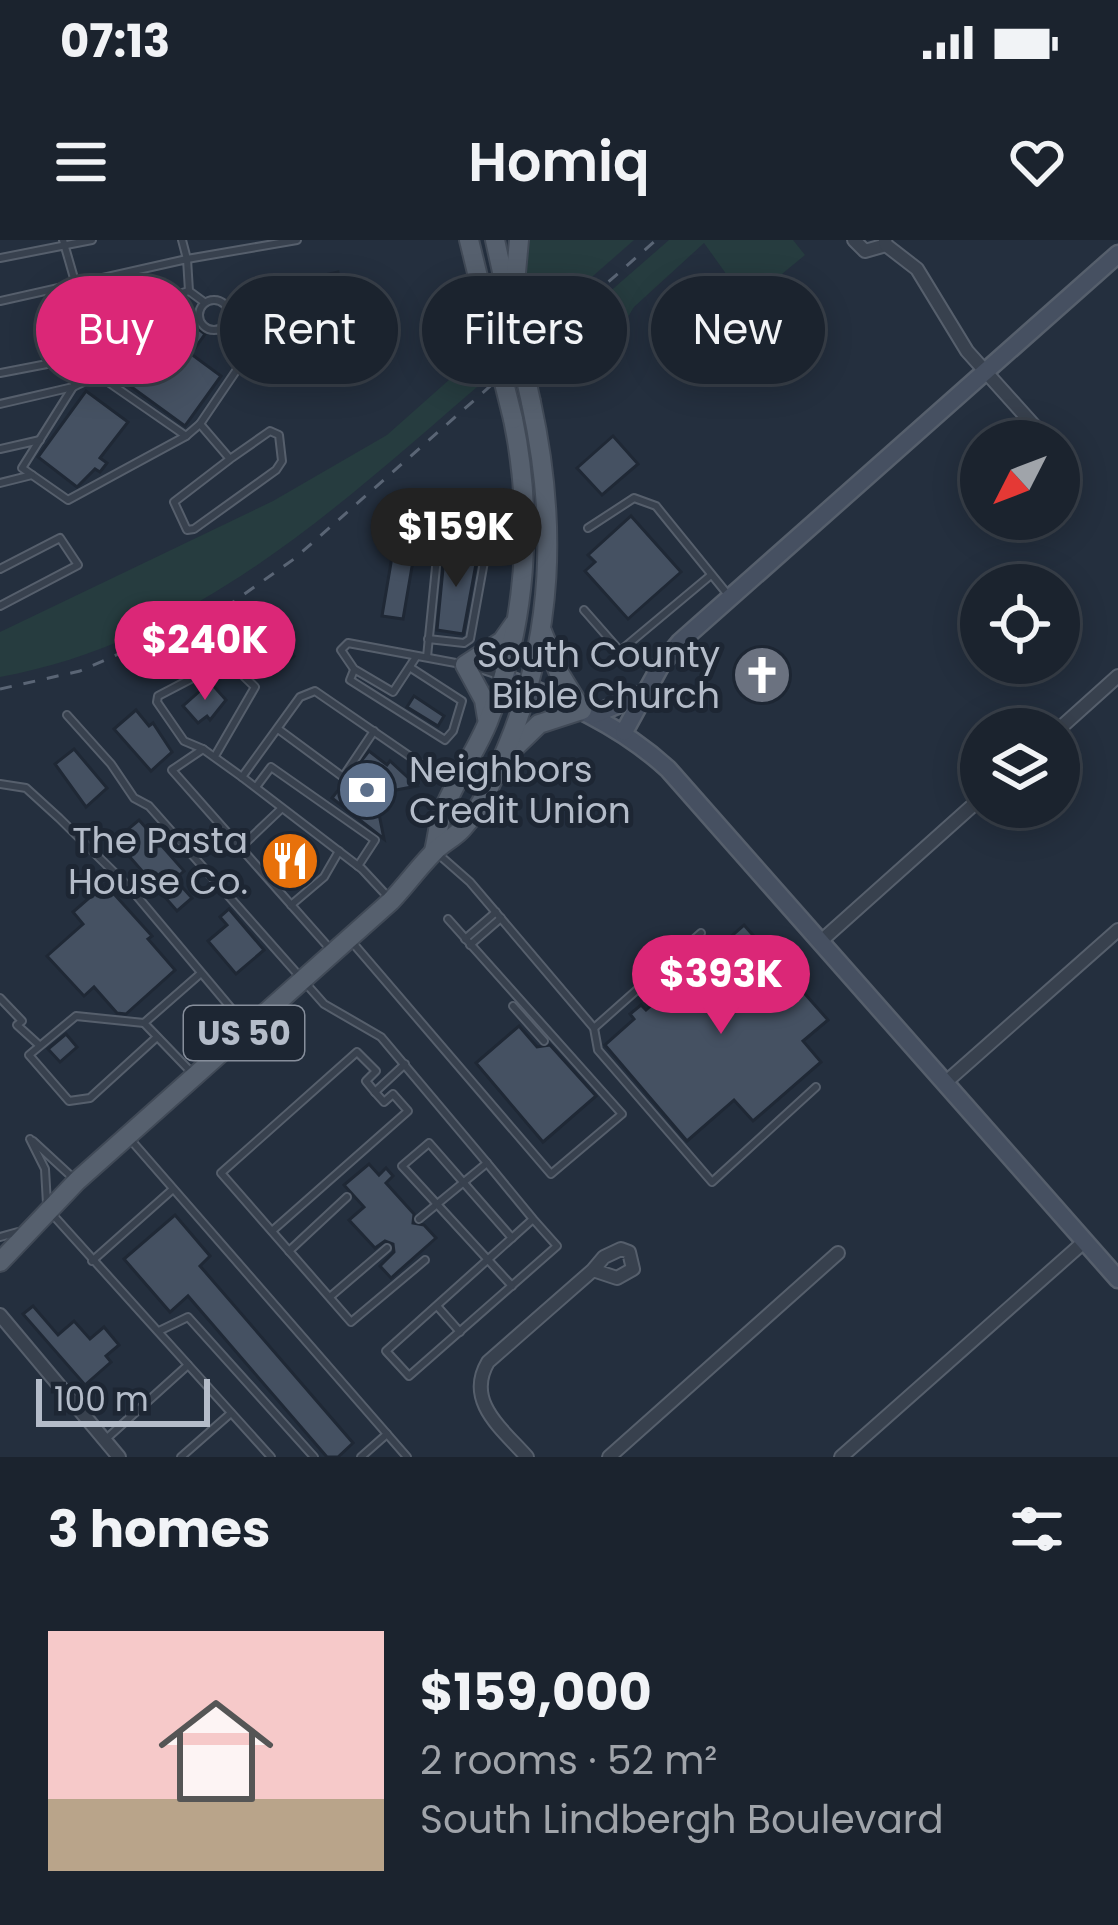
<!DOCTYPE html>
<html lang="en">
<head>
<meta charset="utf-8">
<style>
  body { margin:0; font-family:Poppins,sans-serif; background:#282f3a; color:#f1f3f6; height:100vh; display:flex; flex-direction:column; font-size:45px; white-space:nowrap }
  * { box-sizing:border-box; margin:0 }
  p { font-size:39px; color:#a0a4aa }
  .icon { flex:none; width:66px; height:66px; fill:none; stroke:currentColor; stroke-width:2; stroke-linecap:round; stroke-linejoin:round }
  .map { position:relative; height:1217px; overflow:hidden }
  .side { display:flex; flex-direction:column; background:#1b232e; flex:1 }
  .side>* { flex:none }
  .guide { position:absolute; left:36px; top:36px; width:1047px; height:108px; display:flex; gap:24px }
  .needle { width:78px; rotate:228deg }
  .buttons { position:absolute; left:960px; top:180px; display:grid; gap:24px }
  .buttons a { display:grid; place-items:center; width:120px; height:120px; border-radius:50%; background:#1b232e; box-shadow:0 6px 30px #0003,0 0 0 3px #39404a; font-size:60px }
  .scale { position:absolute; left:36px; bottom:30px; width:174px; box-sizing:border-box; padding-left:12px; border:6px solid #b4bcc9; border-top:0; font-size:33px; line-height:42px; white-space:nowrap; color:#b4bcc9; -webkit-text-stroke:9px #1d2633; paint-order:stroke }
  .price { position:absolute; translate:-50% -102px; padding:0 27px; border-radius:42px; background:#db2777; color:#fff; font-size:39px; line-height:78px; filter:drop-shadow(0 3px 6px #0008) }
  .price::after { content:''; position:absolute; left:50%; top:72px; width:36px; height:27px; margin-left:-18px; background:inherit; clip-path:polygon(0 0,100% 0,50% 100%) }
  .price.on { background:#222; color:#fff }
  ul { padding:0; list-style:none }
  li { display:flex; align-items:center; gap:36px; height:300px; padding:0 48px }
  li span { display:grid; place-items:center; flex:none; width:336px; height:240px; border-radius:0px; color:#555 }
  li>.icon { margin-inline-start:auto }
  span .icon { width:144px; height:144px; fill:#fffc; stroke-width:1 }
  li b { font-size:51px }
  h2 { display:flex; justify-content:space-between; align-items:center; height:144px; padding:0 48px; font-size:51px }
  .chip { padding:0 42px; border-radius:54px; background:#1b232e; box-shadow:0 6px 30px #0003,0 0 0 3px #39404a; font-size:42px; line-height:108px }
  .chip.on { background:#db2777; color:#fff }
  .status { display:flex; justify-content:space-between; align-items:center; height:84px; padding:0 60px; background:#1b232e; direction:ltr }
  .status svg { height:33px; fill:currentColor }
  header { display:flex; justify-content:space-between; align-items:center; height:156px; padding:0 48px; background:#1b232e; font-size:54px; font-weight:600 }
  .map>svg:first-child { display:block }
  .green { fill:#263c3f }
  .building { fill:#455162; stroke:#1f2835; stroke-width:3 }
  .lines { fill:none; stroke-linecap:round; stroke-linejoin:round }
  .lane-casing { stroke:#565f6c; stroke-width:10 }
  .street-casing { stroke:#565f6c; stroke-width:16 }
  .secondary-casing { stroke:#565f6c; stroke-width:21 }
  .primary-casing { stroke:#414a57; stroke-width:22 }
  .lane { stroke:#38414e; stroke-width:6 }
  .street { stroke:#38414e; stroke-width:12 }
  .secondary { stroke:#465061; stroke-width:16 }
  .primary { stroke:#56606e; stroke-width:18 }
  .rail { stroke:#5a6575; stroke-width:3; stroke-dasharray:12 12; stroke-linecap:butt }
  .primary-bridge-casing { stroke:#414a57; stroke-width:22; stroke-linecap:butt }
  .primary-bridge { stroke:#56606e; stroke-width:18 }
  .labels { text-anchor:middle; stroke-width:10; stroke-linejoin:round; paint-order:stroke }
  .shield { fill:#1d2633; stroke:#878f9c; stroke-width:3 }
  .shield-label { font-size:33px; font-weight:bold; fill:#b4bcc9 }
  .poi-label { font-size:36px; fill:#b4bcc9; stroke:#1d2633; text-anchor:end }
</style>
</head>
<body>
<div class="status"><b>07:13</b><svg viewBox="0 0 49 12"><path d="M0 12V9h3v3zM5 12V6h3v6zM10 12V3h3v9zM15 12V0h3v12zM26 1h20v11H26zM47 4h2v5h-2z"/></svg></div>
<header><svg class="icon" aria-label="menu" viewBox="0 0 24 24"><path d="M4 6h16M4 12h16M4 18h16"/></svg>Homiq<svg class="icon" aria-label="heart" viewBox="0 0 24 24"><path d="M12 20l-8-8c-3-5 5-10 8-4 3-6 11-1 8 4z"/></svg></header>
<div class="map">
<svg width="1118" height="1217" viewBox="0 0 1118 1217">
  <rect width="100%" height="100%" fill="#242f3e"/>
  <!-- green -->
  <g class="green">
    <path d="M525,0h109l-105,92 -10,-58z"/>
    <path d="M669,0h124l12,15 -58,48 -43,-60 -70,64 -22,36 -21,23 -48,20 -7,-30z"/>
    <path d="M486,107l5,28c-148,127 -293,266 -491,302v-45l273,-131 114,-66z"/>
  </g>
  <!-- building -->
  <g class="building">
    <path d="M338,32l20,85 -51,12 3,13 -11,3 -23,-99z"/>
    <path d="M159,76l8,6 -8,11 23,16 15,-21 8,6 -14,20 30,22 -36,50 -70,-51z"/>
    <path d="M86,151l42,31 -28,36 7,5 -7,9 -5,-3 -18,18 -39,-30z"/>
    <path d="M613,196l25,28 -36,31 -25,-27z"/>
    <path d="M631,276l50,56 -53,47 -43,-48 10,-9 -7,-7z"/>
    <path d="M445,308l33,5 -15,81 -26,-4z"/>
    <path d="M393,311l21,4 -11,64 -21,-3z"/>
    <path d="M259,375l35,41 -21,18 -13,-14 -3,3 -19,-29z"/>
    <path d="M210,442l16,18 -16,20 -3,-4 -9,7 -15,-17z"/>
    <path d="M414,456l30,20 -6,10 -31,-19z"/>
    <path d="M136,470l13,16 4,-3 19,29 -21,19 -37,-42z"/>
    <path d="M74,509l33,39 -21,19 -31,-43z"/>
    <path d="M369,511l18,14 3,-4 27,25 -42,8 9,45 -52,-41z"/>
    <path d="M139,580l45,51 -9,8 17,19 -15,13 -62,-71z"/>
    <path d="M105,644l47,52 -4,3 27,31 -49,44 -9,-1 -23,-26 -10,9 -37,-40 36,-32 -10,-12z"/>
    <path d="M229,669l35,41 -28,24 -28,-33 19,-16 -7,-8z"/>
    <path d="M744,685l84,95 -25,21 18,21 -68,59 -19,-21 -47,41 -82,-96 29,-26 -4,-5 11,-9 5,5 34,-30 -4,-4 24,-21 4,5z"/>
    <path d="M519,786l18,21 13,-2 46,51 -53,46 -67,-79z"/>
    <path d="M66,794l11,13 -17,15 -12,-13z"/>
    <path d="M369,924l10,11 7,-7 7,8 -7,7 28,31 -1,9 11,2 12,13 -45,40 -11,-12 14,-14 -1,-8 -8,-3 -10,7 -26,-28 15,-13 -20,-22z"/>
    <path d="M175,975l35,41 -10,10 153,177 -15,14h-11l-139,-161 -18,16 -46,-53z"/>
    <path d="M33,1066l25,29 16,-14 16,18 14,-12 15,18 -13,11 5,6 -26,23 -62,-71z"/>
  </g>
  <g class="lines">
    <defs>
      <g id="lane">
        <path d="M63,0l13,45 9,65 -12,9"/>
        <path d="M182,0l5,19 110,-19"/>
        <path d="M0,18l92,-18"/>
        <path d="M189,51l-39,11 -52,73 88,61 14,-12 40,-59 -11,-45"/>
        <circle cx="214" cy="75" r="15"/>
        <path d="M0,61l187,-42 2,32 15,11"/>
        <path d="M105,71l42,-8"/>
        <path d="M0,133l73,-14 25,16"/>
        <path d="M73,147l-51,81 46,32 118,-64"/>
        <path d="M0,164l73,-17 25,-12"/>
        <path d="M200,184l30,35 -56,43 13,28 7,-1 82,-59 6,-9 -3,-26 -9,-4 -40,28"/>
        <path d="M0,209l40,-9"/>
        <path d="M0,243l32,-8"/>
        <path d="M588,288l46,-30 22,8 73,90"/>
        <path d="M0,329l60,-31 18,27 -78,41"/>
        <path d="M584,370l36,41 91,-76"/>
        <path d="M428,399l36,4 6,-4 17,-94"/>
        <path d="M416,417l-23,35 -39,-23 -13,-19 7,-7 113,21"/>
        <path d="M427,417l12,-120 81,13"/>
        <path d="M474,427l27,9"/>
        <path d="M354,430l-4,10 95,60 8,-9 9,-30 -51,-33"/>
        <path d="M67,475l44,49 23,34 15,8 175,198 57,33 106,126 -68,56"/>
        <path d="M278,489l65,48 31,-46"/>
        <path d="M203,509l-19,-8 -27,-39 1,-6 69,-36 28,27 -40,69"/>
        <path d="M242,537l-39,-28 -31,21 159,180"/>
        <path d="M0,544l26,4 33,30 72,71 115,137"/>
        <path d="M256,547l15,-20 104,73 -17,26"/>
        <path d="M240,608l41,-39"/>
        <path d="M437,613l33,29 124,146 4,22 114,132 104,-95"/>
        <path d="M388,657l-26,-28 -120,-92 58,-80 15,-6 138,95"/>
        <path d="M291,665l33,-28 15,-26"/>
        <path d="M465,699l31,-27"/>
        <path d="M352,702l199,232 71,-60 -174,-195"/>
        <path d="M470,705l31,-27"/>
        <path d="M0,758l22,23 -5,4 22,20"/>
        <path d="M513,766l31,35"/>
        <path d="M144,783l-68,-7 -47,39 40,46 21,-3 67,-61"/>
        <path d="M594,788l107,-95"/>
        <path d="M405,824l-30,28 -9,-11 10,-10 -19,-19 -136,121 130,149 74,-62"/>
        <path d="M194,835l-50,-52 56,-49"/>
        <path d="M30,899l15,30 2,35"/>
        <path d="M130,899l257,295 -26,23"/>
        <path d="M33,901l39,36"/>
        <path d="M487,923l46,56 -147,132 23,25 148,-130 -24,-27"/>
        <path d="M53,975l218,242"/>
        <path d="M272,991l136,-120 -15,-17 -9,8 -9,-10"/>
        <path d="M0,997l18,-5"/>
        <path d="M512,998l-83,-95 -27,23 110,120"/>
        <path d="M289,1011l58,-54"/>
        <path d="M92,1021l81,-72"/>
        <path d="M331,1056l56,-48"/>
        <path d="M437,1066l23,26"/>
        <path d="M159,1091l29,-14 126,140"/>
        <path d="M387,1194l20,23"/>
        <path d="M106,1199l82,-74"/>
        <path d="M181,1217l50,-44"/>
      </g>
      <g id="street">
        <path d="M854,0l11,11 21,-6"/>
        <path d="M885,0l1,5 31,24 50,82 81,90"/>
        <path d="M1059,207l5,10 -5,10"/>
        <path d="M1059,489l59,-53"/>
        <path d="M821,701l160,-143"/>
        <path d="M946,842l172,-152"/>
        <path d="M0,1075l119,142"/>
        <path d="M527,1217c-26,-29 -62,-56 -39,-95l105,-92 24,8 16,-9 -4,-17 -8,-3 -17,8 -11,13"/>
        <path d="M609,1217l229,-204"/>
        <path d="M841,1217l244,-216"/>
      </g>
      <g id="secondary">
        <path d="M504,438c61,23 116,47 164,91l450,510"/>
        <path d="M593,475l53,-22"/>
        <path d="M624,492l37,-67 19,-23 438,-388"/>
      </g>
      <g id="primary">
        <path d="M469,0l23,94"/>
        <path d="M495,0l17,77"/>
        <path d="M514,54l5,-54"/>
        <path d="M487,478l-3,-18 -19,-35 37,-24 12,-17"/>
        <path d="M509,513l30,-29 43,-14 -24,-39 -16,-40"/>
        <path d="M434,611c3,-12 4,-25 8,-37 11,-31 33,-60 46,-92 38,-95 46,-203 25,-303"/>
        <path d="M0,1022l77,-81 314,-280c15,-16 28,-34 43,-49 8,-9 20,-14 28,-23 20,-22 34,-55 45,-82 47,-112 50,-226 24,-345"/>
      </g>
    </defs>
    <!-- lane casing -->
    <use href="#lane" class="lane-casing"/>
    <!-- street casing -->
    <use href="#street" class="street-casing"/>
    <!-- secondary casing -->
    <use href="#secondary" class="secondary-casing"/>
    <!-- primary casing -->
    <use href="#primary" class="primary-casing"/>
    <!-- lane -->
    <use href="#lane" class="lane"/>
    <!-- street -->
    <use href="#street" class="street"/>
    <!-- secondary -->
    <use href="#secondary" class="secondary"/>
    <!-- primary -->
    <use href="#primary" class="primary"/>
    <!-- rail -->
    <path class="rail" d="M0,449l80,-18 146,-64 68,-48 362,-319"/>
    <defs>
      <g id="primary-bridge">
        <path d="M512,77l19,85"/>
        <path d="M492,94l21,85"/>
      </g>
    </defs>
    <!-- primary-bridge casing -->
    <use href="#primary-bridge" class="primary-bridge-casing"/>
    <!-- primary-bridge -->
    <use href="#primary-bridge" class="primary-bridge"/>
  </g>
  <!-- icons -->
  <defs>
    <symbol id="church-disc" viewBox="-11 -11 22 22"><circle r="9.5" fill="#6b7280" stroke="#1d2633"/><path d="M-1.2-6h2.4v3.5h3.3v2.4h-3.3V6h-2.4V-.1h-3.3v-2.4h3.3Z" fill="#fff"/></symbol>
    <symbol id="bank-disc" viewBox="-11 -11 22 22"><circle r="9.5" fill="#5c6f8a" stroke="#1d2633"/><path d="M-6-4H6V4H-6ZM0-2.3a2.3 2.3 0 1 0 0 4.6a2.3 2.3 0 1 0 0-4.6Z" fill="#fff"/></symbol>
    <symbol id="restaurant-disc" viewBox="-11 -11 22 22"><circle r="9.5" fill="#e8710a" stroke="#1d2633"/><path d="M-5-6h1v4h1v-4h1v4h1v-4h1v5L-1.5 .5V6h-2V.5L-5-1ZM5-6V6H3V1.5H1.5Q1.5-4 5-6Z" fill="#fff"/></symbol>
  </defs>
  <g fill-rule="evenodd">
    <use href="#church-disc" x="729" y="402" width="66" height="66"/>
    <use href="#bank-disc" x="334" y="517" width="66" height="66"/>
    <use href="#restaurant-disc" x="257" y="588" width="66" height="66"/>
  </g>
  <g class="labels">
    <!-- shield labels -->
    <rect class="shield" x="184" y="766" width="120" height="54" rx="9"/>
    <g class="shield-label">
      <text x="244" y="805">US 50</text>
    </g>
    <!-- poi labels -->
    <g class="poi-label">
      <text x="720" y="427">South County<tspan x="720" dy="41">Bible Church</tspan></text>
      <text x="409" y="542" text-anchor="start">Neighbors<tspan x="409" dy="41">Credit Union</tspan></text>
      <text x="248" y="613">The Pasta<tspan x="248" dy="41">House Co.</tspan></text>
    </g>
  </g>
</svg>
<div class="buttons">
<a><svg class="needle" viewBox="-14 -14 28 28"><path d="M0-13l5 13h-10z" fill="#e53935"/><path d="M0 13l5-13h-10z" fill="#a0a4aa"/></svg></a>
<a><svg class="icon" aria-label="locate" viewBox="0 0 24 24"><circle cx="12" cy="12" r="6"/><path d="M12 2v4M12 18v4M2 12h4M18 12h4"/></svg></a>
<a><svg class="icon" aria-label="layers" viewBox="0 0 24 24"><path d="M12 4l9 5-9 5-9-5zM3 14l9 5 9-5"/></svg></a>
</div>
<div class="scale">100 m</div>
<b class="price on" style="left:456px;top:350px">$159K</b>
<b class="price" style="left:205px;top:463px">$240K</b>
<b class="price" style="left:721px;top:797px">$393K</b>
<div class="guide">
<a class="chip on">Buy</a>
<a class="chip">Rent</a>
<a class="chip">Filters</a>
<a class="chip">New</a>
</div>
</div>
<section class="side">
<h2>3 homes<svg class="icon" aria-label="filters" viewBox="0 0 24 24"><path d="M4 7h16M4 17h16"/><circle cx="9" cy="7" r="2"/><circle cx="15" cy="17" r="2"/></svg></h2>
<ul>
<li><span style="background:linear-gradient(#f6c9c9 70%,#b9a48a 0)"><svg class="icon" aria-label="home" viewBox="0 0 24 24"><path d="M3 11l9-7 9 7M6 9v11h12V9"/></svg></span><div><b>$159,000</b><p>2 rooms · 52 m²</p><p>South Lindbergh Boulevard</p></div></li>
</ul>
</section>
</body>
</html>
